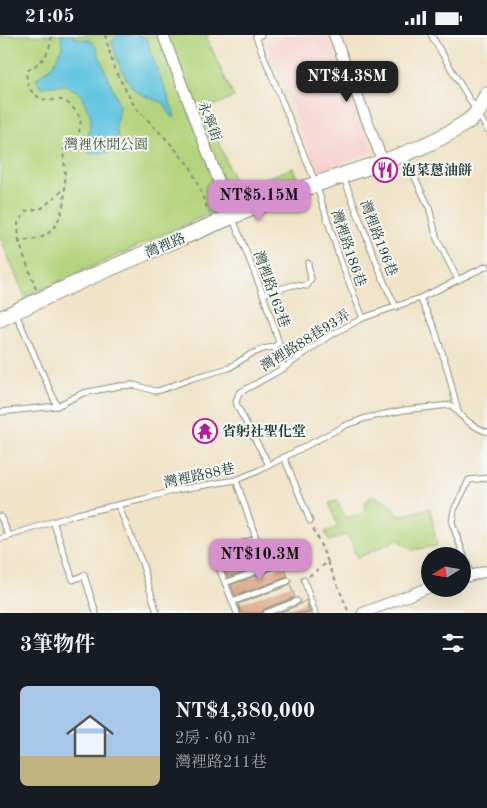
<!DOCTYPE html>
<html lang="zh-TW">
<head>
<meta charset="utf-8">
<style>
  body { margin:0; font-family:"Old Standard TT","Noto Serif TC",serif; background:#20242c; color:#f1f3f6; height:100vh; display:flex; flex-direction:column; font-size:19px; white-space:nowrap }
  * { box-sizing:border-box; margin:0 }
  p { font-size:16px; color:#9ea1a6 }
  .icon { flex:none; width:28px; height:28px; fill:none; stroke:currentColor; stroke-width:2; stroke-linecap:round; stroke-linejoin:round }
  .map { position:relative; height:578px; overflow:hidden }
  .details { display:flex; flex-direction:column; background:#171b24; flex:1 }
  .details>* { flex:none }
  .needle { width:32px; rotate:259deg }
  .fabs { position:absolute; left:421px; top:512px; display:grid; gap:10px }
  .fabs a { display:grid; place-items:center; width:50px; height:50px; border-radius:50%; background:#171b24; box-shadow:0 5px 20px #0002; font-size:25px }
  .price { position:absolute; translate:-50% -42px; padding:0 11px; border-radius:10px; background:#d690ce; color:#111; font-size:16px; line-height:32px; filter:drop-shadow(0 1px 2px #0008) }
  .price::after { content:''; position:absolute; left:50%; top:30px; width:15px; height:11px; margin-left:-8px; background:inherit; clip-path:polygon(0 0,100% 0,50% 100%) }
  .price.selected { background:#222; color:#fff }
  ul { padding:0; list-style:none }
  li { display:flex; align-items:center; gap:15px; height:125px; padding:0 20px }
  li+li { border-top:1px solid #363941 }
  li span { display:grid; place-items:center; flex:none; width:140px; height:100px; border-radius:8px; color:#555 }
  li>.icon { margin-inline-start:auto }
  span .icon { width:60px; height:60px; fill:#fffc; stroke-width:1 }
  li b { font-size:21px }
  h2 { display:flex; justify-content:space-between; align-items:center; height:60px; padding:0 20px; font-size:21px }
  .status { display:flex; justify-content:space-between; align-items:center; height:35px; padding:0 25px; background:#171b24; direction:ltr }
  .status svg { height:14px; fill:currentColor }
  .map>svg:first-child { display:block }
  .built { fill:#f7d0ce }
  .green { fill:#b3d47d; stroke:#698858 }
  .water { fill:#62c5e0; stroke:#40818a }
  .building { fill:#d89c78 }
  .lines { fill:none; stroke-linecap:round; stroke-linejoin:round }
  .lane-casing { stroke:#88907e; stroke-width:7 }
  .street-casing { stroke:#88907e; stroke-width:12 }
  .secondary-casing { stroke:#88907e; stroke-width:17 }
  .path { stroke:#88907e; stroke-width:2; stroke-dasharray:4 4; stroke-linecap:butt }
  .lane { stroke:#fff; stroke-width:5 }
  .street { stroke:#fff; stroke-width:10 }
  .secondary { stroke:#fff; stroke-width:15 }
  .labels { text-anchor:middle; stroke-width:4; stroke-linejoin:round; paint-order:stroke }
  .street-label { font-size:14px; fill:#1f3d34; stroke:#f6f6f2 }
  .park-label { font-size:14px; fill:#3d5b43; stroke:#f6f6f2 }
  .poi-label { font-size:14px; font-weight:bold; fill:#1f3d34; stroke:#f6f6f2; text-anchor:start }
</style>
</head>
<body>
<div class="status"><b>21:05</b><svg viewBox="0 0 49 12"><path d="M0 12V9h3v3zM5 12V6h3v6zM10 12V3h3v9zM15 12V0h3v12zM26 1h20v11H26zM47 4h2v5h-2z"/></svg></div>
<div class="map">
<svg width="487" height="578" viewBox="0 0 487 578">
  <rect width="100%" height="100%" fill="#f6f6f2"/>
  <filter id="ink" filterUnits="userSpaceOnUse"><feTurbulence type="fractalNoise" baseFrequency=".02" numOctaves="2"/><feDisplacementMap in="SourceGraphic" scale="10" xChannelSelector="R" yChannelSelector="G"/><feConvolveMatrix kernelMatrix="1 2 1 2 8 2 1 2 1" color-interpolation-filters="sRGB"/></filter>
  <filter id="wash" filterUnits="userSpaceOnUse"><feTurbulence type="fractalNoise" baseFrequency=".0096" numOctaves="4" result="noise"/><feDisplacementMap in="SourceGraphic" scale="20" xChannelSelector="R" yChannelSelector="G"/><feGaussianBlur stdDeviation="1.12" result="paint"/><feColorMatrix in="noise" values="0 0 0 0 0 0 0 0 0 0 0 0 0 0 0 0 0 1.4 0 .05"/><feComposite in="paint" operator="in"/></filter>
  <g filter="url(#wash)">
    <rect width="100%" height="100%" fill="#f0e3c7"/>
    <!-- built -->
    <path class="built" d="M287,0h40l46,116 -55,22 -52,-130z"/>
    <!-- green -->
    <g class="green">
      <path d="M0,0h209l-3,2 28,60 -28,12 31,80 56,-21 5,12 -87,33 -186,84 -25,-60z"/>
      <path d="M372,460l17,8 10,13 31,-8 7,38 -25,4 -14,-10 -41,18 -7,-19 -5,-4 -16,6 -4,-9 13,-5 -9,-24 8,-2 9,17 18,-5 1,-10z"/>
    </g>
    <!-- water -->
    <g class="water">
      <path d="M61,0h12l3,3 13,2 6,5 24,59 -3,23 3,16 -10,9 -19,2 -3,-8 4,-29 -11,-24 -15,-8 -24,2 -5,-8 17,-14 9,-17z"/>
      <path d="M118,0h19l10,4c7,27 20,51 28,78h-4l-7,-14c-10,-4 -24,-7 -31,-15 -10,-11 -18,-33 -21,-47z"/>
    </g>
    <g id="blocks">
      <!-- building -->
      <g class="building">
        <path d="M277,509l4,14 -53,19 -6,-14z"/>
        <path d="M284,531l4,11 -53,19 -4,-11z"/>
        <path d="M290,550l5,12 -31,12 -2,4h-21l-3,-9z"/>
        <path d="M306,565l4,13h-32l21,-8z"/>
      </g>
    </g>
  </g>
  <g filter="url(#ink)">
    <use href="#blocks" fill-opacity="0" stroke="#88907e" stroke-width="1"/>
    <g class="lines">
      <defs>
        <g id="lane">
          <path d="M261,0l-5,2 60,147 25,78 22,56"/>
          <path d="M431,0l56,94"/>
          <path d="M405,122l24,50 8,32 21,41"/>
          <path d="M343,141l41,106 12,25"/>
          <path d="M233,184l30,75 16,49 -5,4 10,21"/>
          <path d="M263,259l30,-9 14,1 4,-7 -3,-16"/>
          <path d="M420,263l14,29 13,41 11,43"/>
          <path d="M16,279l41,92"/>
          <path d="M0,377l57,-6 26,-13 36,-7 15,-1 21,6 6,-1 32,-12 36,-10 22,-14 12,-5 11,-2"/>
          <path d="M284,422l26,64"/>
          <path d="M269,430l-31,-57 -2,-6 3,-9 45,-25 45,-32 34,-18 57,-20 67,-32"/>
          <path d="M236,445l20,58 -42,17 23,58"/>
          <path d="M118,470l24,58 15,50"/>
          <path d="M0,481l9,19"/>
          <path d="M53,486l20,59 11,-5 12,38"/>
          <path d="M0,504l77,-25 67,-15 32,-9 60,-10 22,-9 88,-46 20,-7 38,-8 47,-5c9,11 22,22 36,27"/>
          <path d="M471,540l-19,-52 2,-13 15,-30 18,-2"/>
          <path d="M304,545l11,33"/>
          <path d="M225,548l59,-22"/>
          <path d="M232,567l56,-21"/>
          <path d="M266,578l31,-12"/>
        </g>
        <g id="street">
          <path d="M163,0l69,181"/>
          <path d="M334,0l49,127"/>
          <path d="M462,543l25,-7"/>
          <path d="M363,578l67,-26"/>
        </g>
        <path id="secondary" d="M0,284c49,-25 99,-46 148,-67 47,-20 93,-40 140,-58 60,-23 126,-36 179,-72 11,-7 14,-16 20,-27"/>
      </defs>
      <!-- lane casing -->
      <use href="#lane" class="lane-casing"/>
      <!-- street casing -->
      <use href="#street" class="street-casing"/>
      <!-- secondary casing -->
      <use href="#secondary" class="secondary-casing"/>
      <!-- path -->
      <g class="path">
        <path d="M105,0l9,33 21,39 34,35 22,26 18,45"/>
        <path d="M19,207l-1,-19 8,-12 16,-3 21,-18"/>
        <path d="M36,254l-17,-47c7,-2 16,-2 23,-5 28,-13 24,-61 21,-86l16,-19 2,-13c-5,-7 -10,-16 -19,-19 -5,-1 -11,1 -16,0 -15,-4 -21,-15 -19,-29 17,-10 22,-16 25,-36"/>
        <path d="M328,527l21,51"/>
        <path d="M309,541l19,-14 -15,-34"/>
      </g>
      <!-- lane -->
      <use href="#lane" class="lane"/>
      <!-- street -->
      <use href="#street" class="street"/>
      <!-- secondary -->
      <use href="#secondary" class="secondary"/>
    </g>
  </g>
  <!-- icons -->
  <defs>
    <symbol id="restaurant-ring" viewBox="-11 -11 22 22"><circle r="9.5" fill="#f6f6f2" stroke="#b5179e" stroke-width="1.5"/><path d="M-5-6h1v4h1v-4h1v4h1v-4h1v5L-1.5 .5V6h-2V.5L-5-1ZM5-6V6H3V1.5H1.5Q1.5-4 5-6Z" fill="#b5179e"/></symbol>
    <symbol id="temple-ring" viewBox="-11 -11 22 22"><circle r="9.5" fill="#f6f6f2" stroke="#b5179e" stroke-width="1.5"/><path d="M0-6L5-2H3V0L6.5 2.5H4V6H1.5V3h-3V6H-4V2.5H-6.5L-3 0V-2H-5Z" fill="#b5179e"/></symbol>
  </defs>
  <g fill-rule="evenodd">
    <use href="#restaurant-ring" x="371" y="121" width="28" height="28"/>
    <use href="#temple-ring" x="191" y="382" width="28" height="28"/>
  </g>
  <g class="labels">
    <!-- street labels -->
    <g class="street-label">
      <text transform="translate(210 86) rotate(69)" y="5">永寧街</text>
      <text transform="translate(379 203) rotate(69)" y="5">灣裡路196巷</text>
      <text transform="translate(165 210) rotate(-23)" y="5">灣裡路</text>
      <text transform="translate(349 213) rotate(71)" y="5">灣裡路186巷</text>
      <text transform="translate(272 254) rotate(70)" y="5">灣裡路162巷</text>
      <text transform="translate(305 305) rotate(-32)" y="5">灣裡路88巷93弄</text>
      <text transform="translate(199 440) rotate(-12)" y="5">灣裡路88巷</text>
    </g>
    <!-- park labels -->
    <g class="park-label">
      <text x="106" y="114">灣裡休閒公園</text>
    </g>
    <!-- poi labels -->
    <g class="poi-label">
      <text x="402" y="140">泡菜蔥油餅</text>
      <text x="222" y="401">省躬社聖化堂</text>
    </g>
  </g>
</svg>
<div class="fabs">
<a><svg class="needle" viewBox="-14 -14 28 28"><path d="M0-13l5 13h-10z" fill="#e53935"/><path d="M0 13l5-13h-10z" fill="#9ea1a6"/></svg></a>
</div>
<b class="price selected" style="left:347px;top:68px">NT$4.38M</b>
<b class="price" style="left:259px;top:187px">NT$5.15M</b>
<b class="price" style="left:260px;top:546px">NT$10.3M</b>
</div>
<section class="details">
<h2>3筆物件<svg class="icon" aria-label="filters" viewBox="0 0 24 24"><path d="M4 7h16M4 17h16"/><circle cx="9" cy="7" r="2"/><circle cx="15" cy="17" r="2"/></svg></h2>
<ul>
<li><span style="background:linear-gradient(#a9c7e8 70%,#c2b280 0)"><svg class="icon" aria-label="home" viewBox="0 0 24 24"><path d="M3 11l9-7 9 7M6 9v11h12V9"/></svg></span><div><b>NT$4,380,000</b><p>2房 · 60 m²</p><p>灣裡路211巷</p></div></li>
</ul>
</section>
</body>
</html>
